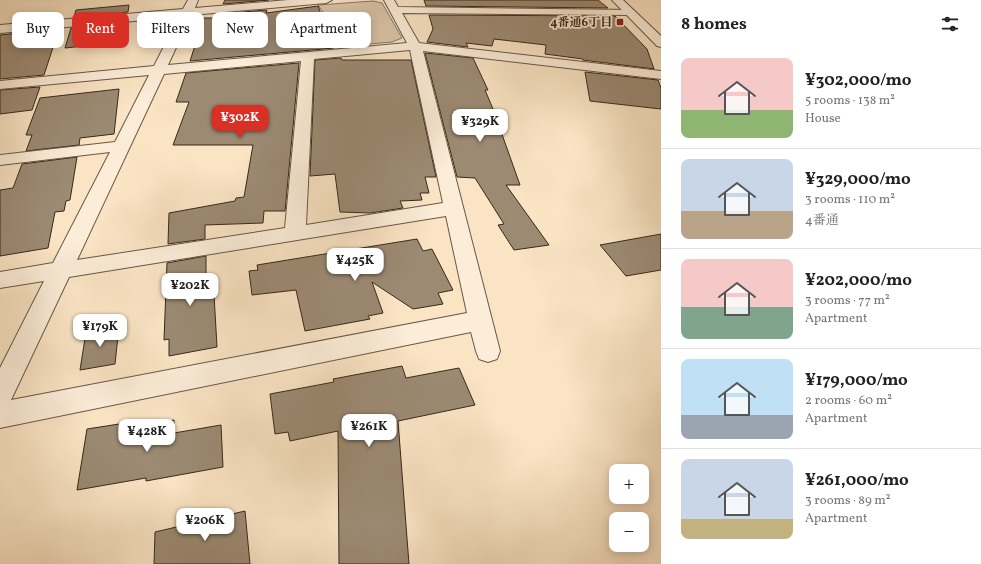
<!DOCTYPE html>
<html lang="en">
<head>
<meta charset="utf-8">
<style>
  body { margin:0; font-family:Vollkorn,"Noto Serif JP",serif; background:#f2f2f2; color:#222; height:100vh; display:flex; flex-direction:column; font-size:15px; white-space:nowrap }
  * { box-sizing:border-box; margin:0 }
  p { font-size:13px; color:#767676 }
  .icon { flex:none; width:22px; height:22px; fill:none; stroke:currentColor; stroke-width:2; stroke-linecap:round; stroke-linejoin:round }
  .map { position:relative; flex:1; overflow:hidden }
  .panel { display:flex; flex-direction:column; background:#fff; width:320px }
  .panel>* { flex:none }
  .guide { position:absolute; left:12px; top:12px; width:380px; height:36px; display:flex; gap:8px }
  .fabs { position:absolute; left:609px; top:464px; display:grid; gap:8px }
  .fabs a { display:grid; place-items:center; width:40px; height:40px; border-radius:8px; background:#fff; box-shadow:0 2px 10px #0003; font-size:20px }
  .price { position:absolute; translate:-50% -34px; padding:0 9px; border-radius:8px; background:#fff; color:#222; font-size:13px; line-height:26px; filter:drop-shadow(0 1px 2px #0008) }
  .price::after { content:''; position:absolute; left:50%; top:24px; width:12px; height:9px; margin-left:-6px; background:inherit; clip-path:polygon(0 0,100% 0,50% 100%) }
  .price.selected { background:#d93025; color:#fff }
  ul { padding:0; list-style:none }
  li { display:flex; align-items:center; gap:12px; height:100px; padding:0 20px }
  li+li { border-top:1px solid #e0e0e0 }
  li span { display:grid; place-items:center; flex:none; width:112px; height:80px; border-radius:8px; color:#555 }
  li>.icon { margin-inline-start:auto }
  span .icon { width:48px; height:48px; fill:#fffc; stroke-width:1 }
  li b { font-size:17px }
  h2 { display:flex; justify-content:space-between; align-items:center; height:48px; padding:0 20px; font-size:17px }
  .pill { padding:0 14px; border-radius:8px; background:#fff; box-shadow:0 2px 10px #0003; font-size:14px; line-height:36px }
  .pill.selected { background:#d93025; color:#fff }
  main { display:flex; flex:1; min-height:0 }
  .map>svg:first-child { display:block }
  .green { fill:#d9c4a7; stroke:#887662 }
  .building { fill:#9c8a73; stroke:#37291c }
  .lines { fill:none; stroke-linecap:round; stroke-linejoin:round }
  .minor-casing { stroke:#685846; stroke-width:2 }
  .tertiary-casing { stroke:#685846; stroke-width:2 }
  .minor { fill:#fcedd9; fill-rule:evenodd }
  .tertiary { fill:#fcedd9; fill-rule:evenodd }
  .poi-dot { fill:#8f2418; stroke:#fcedd9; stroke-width:1.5 }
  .labels { text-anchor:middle; stroke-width:3.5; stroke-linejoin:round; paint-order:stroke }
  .far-poi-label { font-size:12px; font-weight:bold; fill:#37291c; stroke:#fcedd9; text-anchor:end }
</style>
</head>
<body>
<main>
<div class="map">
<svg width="661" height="564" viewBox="0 0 661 564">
  <rect width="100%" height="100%" fill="#fae4c4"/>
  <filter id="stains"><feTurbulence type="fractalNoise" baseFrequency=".005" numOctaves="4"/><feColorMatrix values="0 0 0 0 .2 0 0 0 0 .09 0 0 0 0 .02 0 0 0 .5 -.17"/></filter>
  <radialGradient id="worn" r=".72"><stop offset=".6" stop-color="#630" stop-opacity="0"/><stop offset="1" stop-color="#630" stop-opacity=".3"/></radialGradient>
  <!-- green -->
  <path class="green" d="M373,1l9,2 20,35 -10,4 -46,4 -28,-41z"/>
  <!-- building -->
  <g class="building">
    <path d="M225,0h44l-46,4z"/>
    <path d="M424,0h174l10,8 -182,-2z"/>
    <path d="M129,5l-1,7 -54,5 2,-7z"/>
    <path d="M318,6l16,42 -144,13 14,-43h15l1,-4 47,-4 -1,3z"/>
    <path d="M429,15l186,1 32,33 7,20 -71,-9v-1l-38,-5 1,-9 -52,-6 -2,7 -26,-3 2,4 -41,-5 6,-13z"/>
    <path d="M126,23l-2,19 -59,6 6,-20z"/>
    <path d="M59,29l-15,46 -44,4v-44z"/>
    <path d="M425,53l48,5 15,32h-3l8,19 27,76h-14l43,60 -35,5 -16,-25 6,-1 -29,-46 -18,-1z"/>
    <path d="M341,58l1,2h69l25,117h-11l4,16h-9l2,7 -22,1 3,7 -33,5 -30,-1 -5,-38 -25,2 5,-116z"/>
    <path d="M299,63l-14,148h-21l-1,12 -58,2v14l-37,5 1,-31 66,-12 1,-3 8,-1 9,-52h-80l16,-43h-13l10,-29z"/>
    <path d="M585,72l73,8 3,8v21l-71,-8z"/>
    <path d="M40,87l-8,23 -32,4v-24z"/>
    <path d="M119,89l-5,45 -34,4 -1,7 -53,6 6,-16h-6l14,-37z"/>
    <path d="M77,157l-7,43 -4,1 -2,10 -9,1 -7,36 -48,8v-66l13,-2 9,-24z"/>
    <path d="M661,234v36l-35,6 -26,-31z"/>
    <path d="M417,239l6,12 9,-2 21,41 -15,3 5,11 -30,5 -41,-27 11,31 -15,3 2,3 -65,12 -9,-41 -44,5 -3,-24 9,-1 -1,-5z"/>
    <path d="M206,256v22l7,-1 4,70 -48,9v-17l-5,1 3,-77z"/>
    <path d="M119,327l-4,37 -35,6 6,-38z"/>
    <path d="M402,366l4,12 53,-10 16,37 -77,16 11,143h-70l-1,-133 -48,10 -2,-9 -13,2 -5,-40 64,-12 -1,-3z"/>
    <path d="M174,420v13l47,-8 2,42 -77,14v-3l-69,12 10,-61 32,-5v6z"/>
    <path d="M245,511l5,53h-96l1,-32z"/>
  </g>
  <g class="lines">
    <defs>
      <path id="minor" d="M188,0h10l-3,8 93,-8h44l-6,3 -135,12 -23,50 239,-22 -23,-43h10l4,7 235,3 2,2 -2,2 -4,1 -227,-2 17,30 242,28v8l-238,-28 77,300 -3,8 -9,3 -9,-3 -3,-8 -5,-19 -471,96v-60l44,-87 -44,7v-16l53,-9 57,-111 -110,13v-10l115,-13 34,-67 -149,14v-8l154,-15 25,-49 -179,16v-8l183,-16zM410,50l33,153 -137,22 8,-166zM301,61l-16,167 -208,32 87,-186zM446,216l21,97 -456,87 58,-123z"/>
      <path id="tertiary" d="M612,0h11l38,36v11l-4,-1z"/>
    </defs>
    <!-- minor casing -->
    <use href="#minor" class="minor-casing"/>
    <!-- tertiary casing -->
    <use href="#tertiary" class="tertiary-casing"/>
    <!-- minor -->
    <use href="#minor" class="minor"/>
    <!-- tertiary -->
    <use href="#tertiary" class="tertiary"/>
  </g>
  <!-- markers -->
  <rect class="poi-dot" x="616" y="18" width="8" height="8" rx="2"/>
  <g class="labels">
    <!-- far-poi labels -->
    <g class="far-poi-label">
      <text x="612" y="26">4番通6丁目</text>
    </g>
  </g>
  <rect width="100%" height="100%" filter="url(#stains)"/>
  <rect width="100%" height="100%" fill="url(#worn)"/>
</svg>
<div class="fabs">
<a>+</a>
<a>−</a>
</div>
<b class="price selected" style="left:240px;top:139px">¥302K</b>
<b class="price" style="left:480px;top:143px">¥329K</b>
<b class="price" style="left:355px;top:282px">¥425K</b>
<b class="price" style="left:190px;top:307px">¥202K</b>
<b class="price" style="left:100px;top:348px">¥179K</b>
<b class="price" style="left:369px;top:448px">¥261K</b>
<b class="price" style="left:147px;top:453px">¥428K</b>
<b class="price" style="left:205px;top:542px">¥206K</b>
<div class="guide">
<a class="pill">Buy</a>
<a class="pill selected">Rent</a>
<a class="pill">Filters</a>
<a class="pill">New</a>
<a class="pill">Apartment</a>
</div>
</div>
<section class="panel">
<h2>8 homes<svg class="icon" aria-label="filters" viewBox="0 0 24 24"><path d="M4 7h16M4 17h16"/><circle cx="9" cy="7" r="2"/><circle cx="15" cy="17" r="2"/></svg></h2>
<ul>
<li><span style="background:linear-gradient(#f6c9c9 65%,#8fb573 0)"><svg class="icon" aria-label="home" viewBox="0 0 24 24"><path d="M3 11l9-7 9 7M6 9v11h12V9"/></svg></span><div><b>¥302,000/mo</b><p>5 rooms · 138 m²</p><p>House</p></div></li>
<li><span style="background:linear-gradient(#c9d6e8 65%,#b9a48a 0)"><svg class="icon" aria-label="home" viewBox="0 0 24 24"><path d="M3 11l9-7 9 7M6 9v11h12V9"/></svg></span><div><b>¥329,000/mo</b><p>3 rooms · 110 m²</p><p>4番通</p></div></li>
<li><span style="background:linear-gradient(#f6c9c9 60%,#7fa58c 0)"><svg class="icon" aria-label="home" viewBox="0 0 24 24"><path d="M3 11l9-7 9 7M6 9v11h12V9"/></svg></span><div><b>¥202,000/mo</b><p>3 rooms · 77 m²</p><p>Apartment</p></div></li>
<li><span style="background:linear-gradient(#bfe0f5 70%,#9aa5b1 0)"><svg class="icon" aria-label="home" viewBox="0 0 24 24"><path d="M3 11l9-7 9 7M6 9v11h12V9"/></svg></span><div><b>¥179,000/mo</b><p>2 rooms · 60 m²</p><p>Apartment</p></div></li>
<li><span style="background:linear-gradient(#c9d6e8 75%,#c2b280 0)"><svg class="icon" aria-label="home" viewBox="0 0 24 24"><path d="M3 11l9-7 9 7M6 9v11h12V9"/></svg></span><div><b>¥261,000/mo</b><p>3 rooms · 89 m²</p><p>Apartment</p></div></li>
</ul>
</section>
</main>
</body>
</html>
